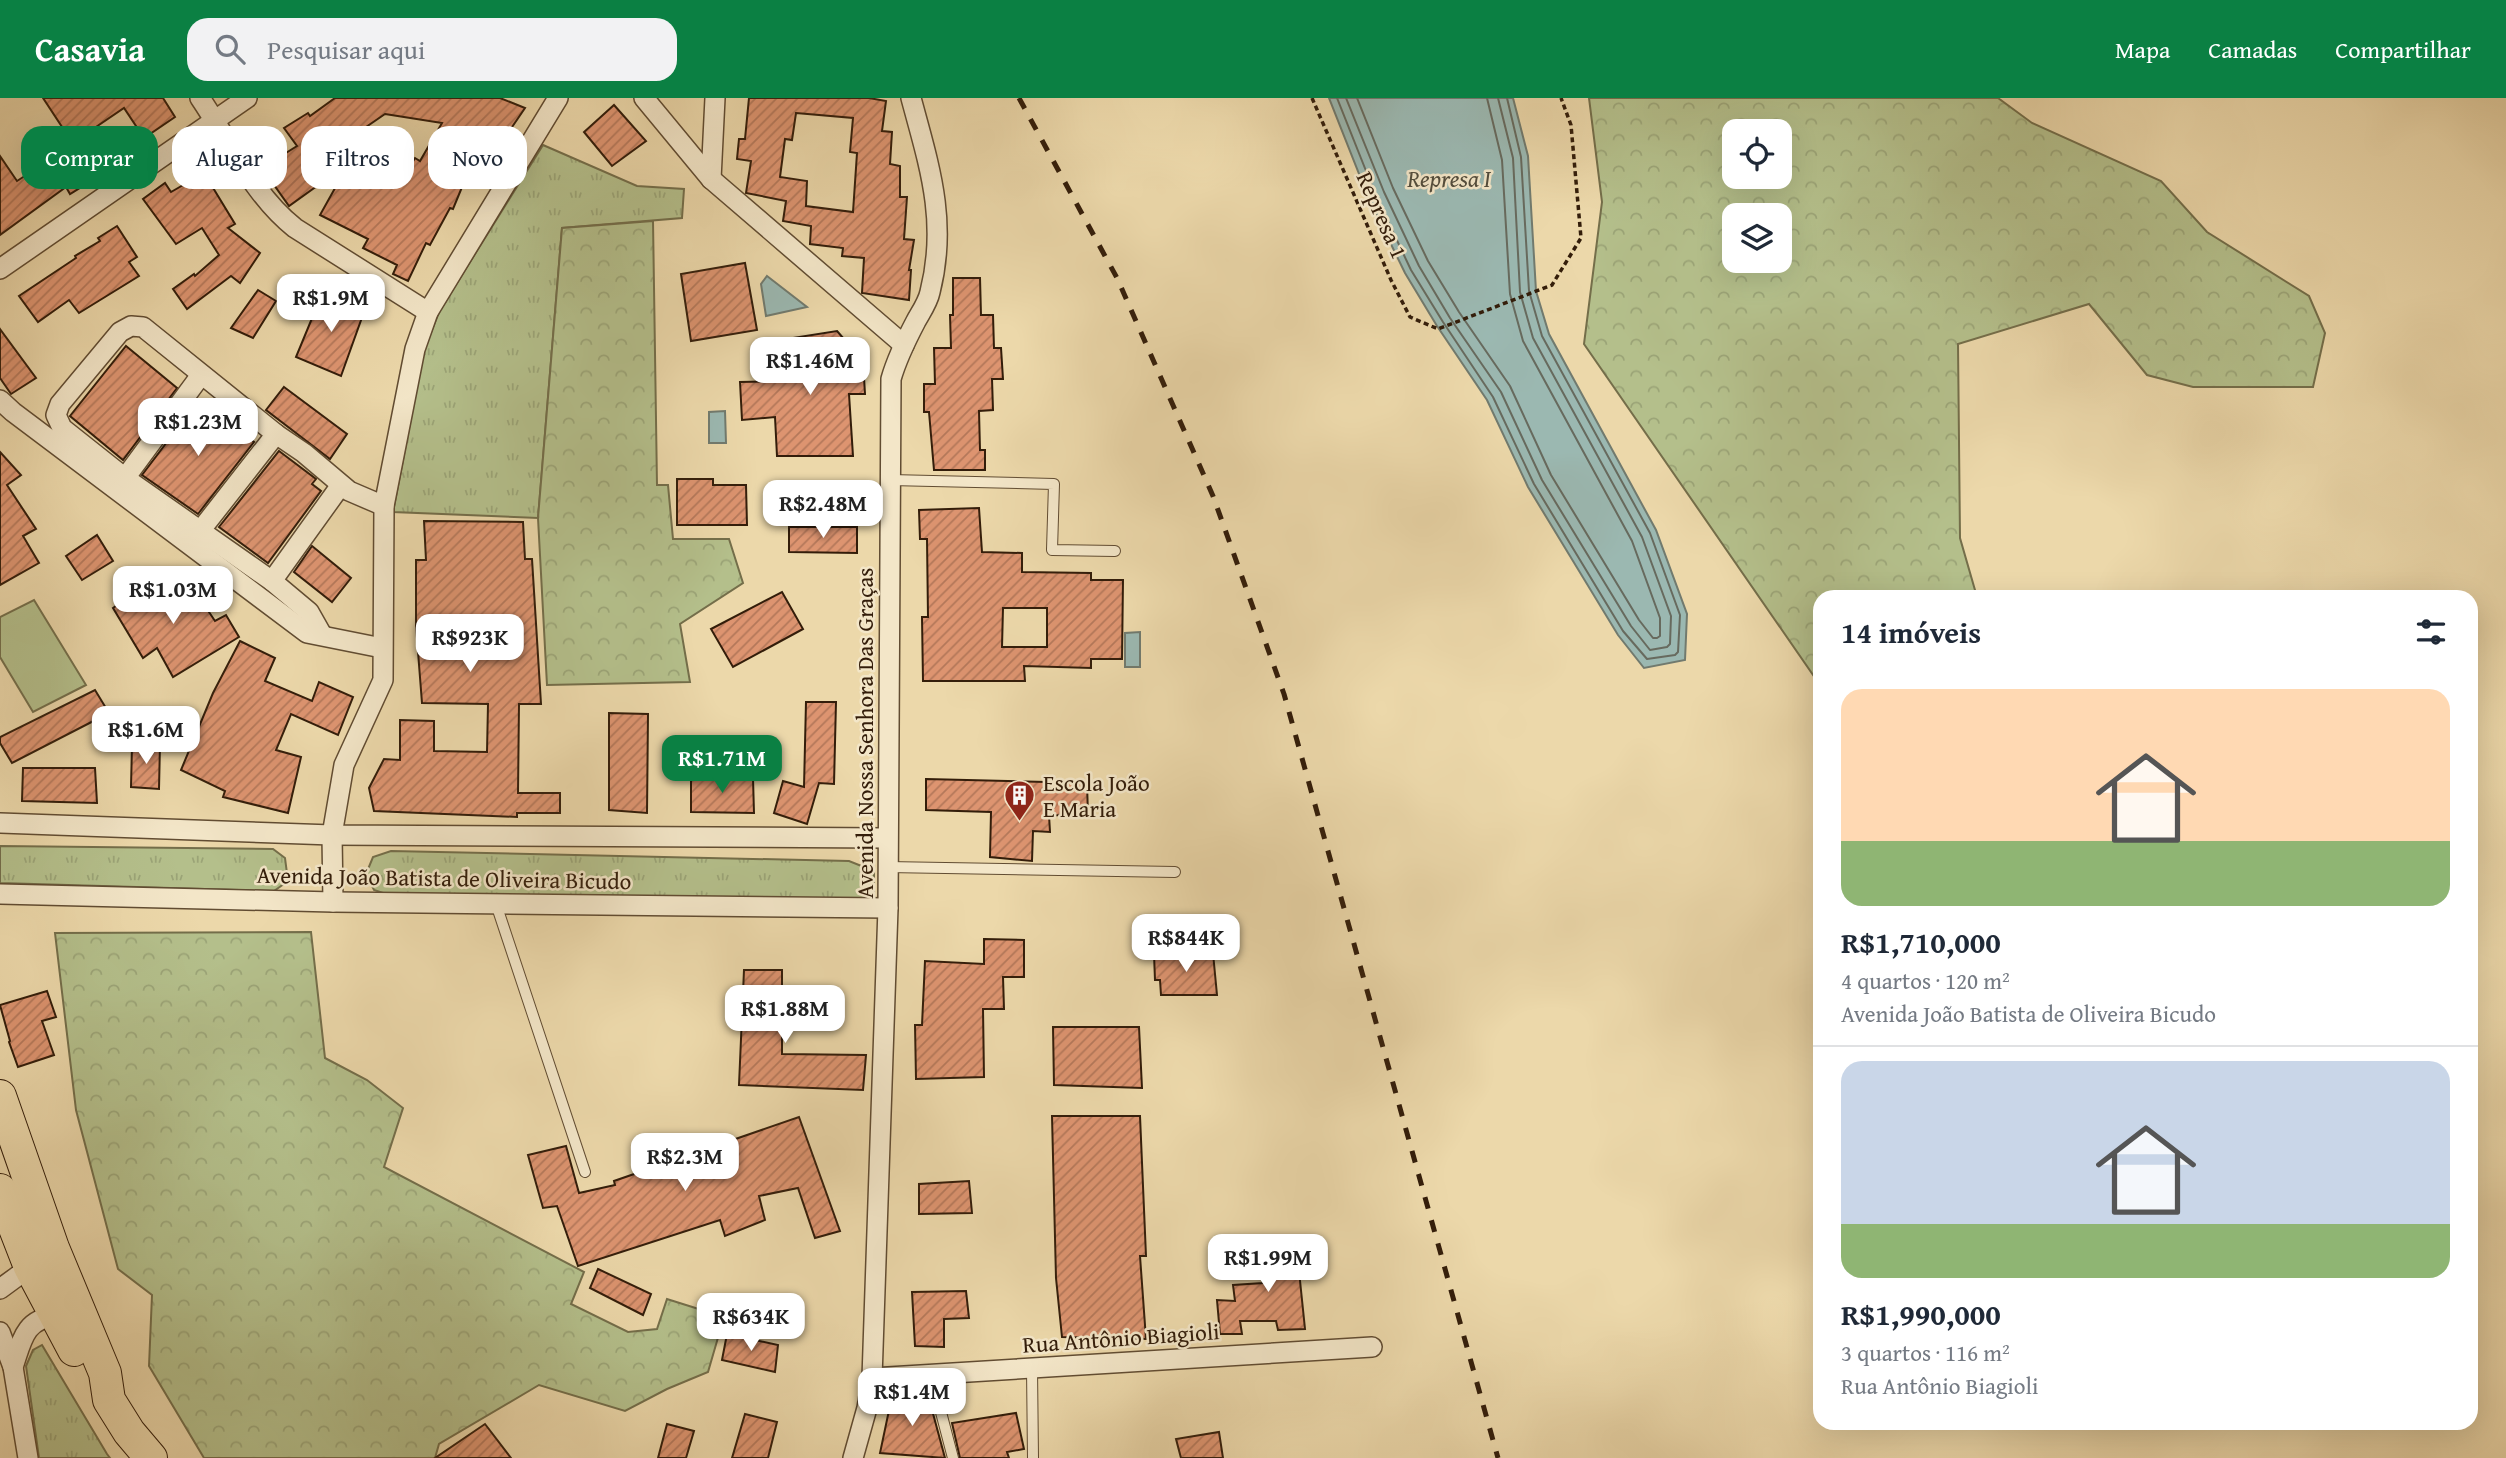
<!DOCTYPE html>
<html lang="pt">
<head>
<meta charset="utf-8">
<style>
  body { margin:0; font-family:"Gentium Book Plus",serif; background:#f2f2f3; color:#1f2937; height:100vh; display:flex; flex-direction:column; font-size:26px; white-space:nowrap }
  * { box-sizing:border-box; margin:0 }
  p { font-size:23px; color:#747a83 }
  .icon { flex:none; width:38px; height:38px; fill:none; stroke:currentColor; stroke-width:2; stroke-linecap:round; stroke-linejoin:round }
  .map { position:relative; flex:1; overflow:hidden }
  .sheet { position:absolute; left:1813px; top:492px; width:665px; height:840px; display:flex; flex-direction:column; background:#fff; border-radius:21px; box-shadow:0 7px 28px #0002 }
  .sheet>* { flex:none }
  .hud { position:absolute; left:21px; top:28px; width:665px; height:63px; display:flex; gap:14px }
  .tools { position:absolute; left:1722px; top:21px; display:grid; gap:14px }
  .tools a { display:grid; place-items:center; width:70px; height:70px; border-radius:14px; background:#fff; box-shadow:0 7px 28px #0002; font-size:35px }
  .price { position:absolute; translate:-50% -60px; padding:0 16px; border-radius:14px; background:#fff; color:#222; font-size:23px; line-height:46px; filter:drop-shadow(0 2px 4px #0008) }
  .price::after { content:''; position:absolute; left:50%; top:42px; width:21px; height:16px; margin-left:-10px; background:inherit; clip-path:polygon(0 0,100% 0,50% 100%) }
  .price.current { background:#0b8043; color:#fff }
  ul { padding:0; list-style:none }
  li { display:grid; align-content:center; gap:14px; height:371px; padding:0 28px }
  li+li { border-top:2px solid #e0e1e3 }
  li span { display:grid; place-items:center; height:217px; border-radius:21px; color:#555 }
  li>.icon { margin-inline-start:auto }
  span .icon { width:126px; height:126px; fill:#fffc; stroke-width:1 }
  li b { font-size:30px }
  h2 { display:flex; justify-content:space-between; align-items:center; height:84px; padding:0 28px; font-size:30px }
  .tag { padding:0 24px; border-radius:21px; background:#fff; box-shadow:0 7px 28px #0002; font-size:24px; line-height:63px }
  .tag.current { background:#0b8043; color:#fff }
  header { display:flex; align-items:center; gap:42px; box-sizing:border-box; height:98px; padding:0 35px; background:#0b8043; color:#fff }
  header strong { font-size:33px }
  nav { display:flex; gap:38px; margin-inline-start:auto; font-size:24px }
  .search { width:490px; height:63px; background:#f2f2f3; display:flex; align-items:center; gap:18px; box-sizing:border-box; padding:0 24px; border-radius:21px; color:#747a83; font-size:26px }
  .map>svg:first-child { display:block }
  .grass { fill:url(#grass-tufts); stroke:#746e4a; stroke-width:2 }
  .forest { fill:url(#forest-crowns); stroke:#746e4a; stroke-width:2; fill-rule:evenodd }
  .garden { fill:#b4bf8b; stroke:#746e4a; stroke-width:2 }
  .water { fill:#9bb8b1; stroke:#717a6e; stroke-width:2 }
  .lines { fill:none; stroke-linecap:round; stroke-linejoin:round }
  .shore { stroke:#676a5e; stroke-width:2 }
  .building { fill:url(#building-hatch); stroke:#331d0a; stroke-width:2; fill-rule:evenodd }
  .service-casing { stroke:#614c32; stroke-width:12 }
  .minor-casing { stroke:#614c32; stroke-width:22 }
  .primary-casing { stroke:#331d0a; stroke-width:34 }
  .path { stroke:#331d0a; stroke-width:3.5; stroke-dasharray:5 3.5; stroke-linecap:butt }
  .service { stroke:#f3e6c8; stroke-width:10 }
  .minor { stroke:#f3e6c8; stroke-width:19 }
  .primary { stroke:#ecd8aa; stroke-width:32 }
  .rail { stroke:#331d0a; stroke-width:5; stroke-dasharray:12 12; stroke-linecap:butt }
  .labels { text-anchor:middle; stroke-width:5; stroke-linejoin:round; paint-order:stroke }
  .street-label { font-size:23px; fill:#331d0a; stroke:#f3e6c8 }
  .poi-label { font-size:23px; fill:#331d0a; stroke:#f3e6c8; text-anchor:start }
  .water-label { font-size:24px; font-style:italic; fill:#524c3c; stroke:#f3e6c8 }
</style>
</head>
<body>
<header>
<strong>Casavia</strong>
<div class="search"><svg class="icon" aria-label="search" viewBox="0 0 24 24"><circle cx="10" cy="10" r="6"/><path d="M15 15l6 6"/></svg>Pesquisar aqui</div>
<nav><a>Mapa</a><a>Camadas</a><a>Compartilhar</a></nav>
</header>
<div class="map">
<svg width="2506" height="1360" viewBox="0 0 2506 1360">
  <defs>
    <pattern id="grass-tufts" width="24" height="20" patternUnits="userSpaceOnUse" patternTransform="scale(1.75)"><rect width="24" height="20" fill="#b4bf8b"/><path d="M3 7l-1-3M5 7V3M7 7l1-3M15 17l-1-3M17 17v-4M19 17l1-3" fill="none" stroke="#9ba477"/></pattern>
    <pattern id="forest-crowns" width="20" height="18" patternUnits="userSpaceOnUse" patternTransform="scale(1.75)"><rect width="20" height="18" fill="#b4bf8b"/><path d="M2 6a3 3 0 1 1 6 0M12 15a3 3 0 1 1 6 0" fill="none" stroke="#9ba477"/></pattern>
    <pattern id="building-hatch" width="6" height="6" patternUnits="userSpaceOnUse" patternTransform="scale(1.75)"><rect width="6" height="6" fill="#dd9470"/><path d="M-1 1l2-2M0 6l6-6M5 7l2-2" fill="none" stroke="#b4785a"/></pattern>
  </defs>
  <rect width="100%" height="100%" fill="#ecd8aa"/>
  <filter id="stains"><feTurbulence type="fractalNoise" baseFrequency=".00286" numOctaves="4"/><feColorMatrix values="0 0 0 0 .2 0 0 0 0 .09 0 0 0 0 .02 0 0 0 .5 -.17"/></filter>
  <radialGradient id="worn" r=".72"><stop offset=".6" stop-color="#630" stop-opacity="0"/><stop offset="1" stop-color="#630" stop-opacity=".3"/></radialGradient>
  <!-- grass -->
  <g class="grass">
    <path d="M543,47l94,41 47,3 -2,29 -120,10 -24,290 -145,-6 31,-162 16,-40z"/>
    <path d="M0,748l273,3 12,9 3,23 -14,10 -274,-8z"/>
    <path d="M391,753l458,10 25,10v29l-485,-5 -15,-5 -8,-16 7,-17z"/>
    <path d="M42,1247l65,109 3,4h-71l-13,-92 7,-16z"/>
  </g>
  <!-- forest -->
  <g class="forest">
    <path d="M1589,0h409l34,25 129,58 46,51 102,64 16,37 -12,54h-120l-46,-12 -58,-71 -131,40 2,194 17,59h-157v88l-236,-341 18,-142zM1734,33h46v46h-46zM1734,117h46v46h-46z"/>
    <path d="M653,123l4,264h11l5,54h56l14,44 -63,41 10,58 -143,3 -9,-167 24,-290z"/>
    <path d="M311,834l14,126 42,22 36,28 -19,59 200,105 -13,32 57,28 29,-3 10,-30 57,18 -16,55 -41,17 -42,22 -86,-26 -100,59 -4,14h-231l-55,-92 3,-71 -34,-26 -42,-159 -21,-177z"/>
  </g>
  <!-- garden -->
  <path class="garden" d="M34,502l52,85 -53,27 -33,-55v-40z"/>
  <!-- water -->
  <g class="water">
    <path d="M1329,0h184l15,58 8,135 13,43 107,196 31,84 -2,46 -41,8 -26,-33 -90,-148 -41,-87 -50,-74 -32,-53 -36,-74z"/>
    <path d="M767,178l40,31 -41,9 -5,-32z"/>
    <path d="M725,313l1,32h-17v-31z"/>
    <path d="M1140,534v35h-15v-34z"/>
  </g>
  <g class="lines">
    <!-- shore -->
    <g class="shore">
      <path d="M1337,0l39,98 35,74 32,52 50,75 41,87 89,147 24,28 28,-4 3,-3 2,-37 -30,-82 -108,-197 -13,-45 -8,-134 -14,-59"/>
      <path d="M1346,0l38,94 35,74 31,52 51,74 41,88 89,146 19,24 17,-3 3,-3 1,-28 -29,-79 -109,-199 -13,-46 -7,-134 -15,-60"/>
      <path d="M1357,0l36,90 35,73 31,51 51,74 41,89 88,145 14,18h4l3,-2v-18l-28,-77 -109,-200 -13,-47 -8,-134 -15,-62"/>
    </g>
  </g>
  <!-- building -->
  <g class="building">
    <path d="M43,0h120l12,19 -31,21 -20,-30 -28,19 18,28 -31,21 5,7 -18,11 -4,-7 -66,48v-79l17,25 31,-20 -8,-12 26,-16z"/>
    <path d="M335,0h165l25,10 -17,25 -14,-2 -21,47 -6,-3 -14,34 -3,-1 -20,37 -4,-2 -18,38 -15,-7 4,-9 -34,-17 5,-9 -48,-24 29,-52 -60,43 -27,-38 35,-22 -13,-18 24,-15 2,3zM385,16l57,9 -22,38 -5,-3 -15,25 -63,-36z"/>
    <path d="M749,0h120l17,3 -4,30 10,1 -2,32 10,2v31h7l-3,42 10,1 -5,30h2l-2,30 -47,-7 2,-35 -22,-2 1,-8 -33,-4 1,-18 -28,-5 3,-20 -40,-8 5,-32 -14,-2 2,-20h6zM796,15l57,5 -3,34 7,1 -4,59 -47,-6 1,-25 -27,-4 5,-38 7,1z"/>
    <path d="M614,7l32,36 -34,25 -28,-34z"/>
    <path d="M204,75l31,51 -7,4 32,25 -20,30 -9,-7 -44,33 -14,-20 21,-15 1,2 24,-21 -17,-27 -26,16 -33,-45 22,-16 6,9z"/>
    <path d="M117,128l20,31 -8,5 10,14 -60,37 -10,-13 -31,22 -19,-26 57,-38 -1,-2 25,-15 -2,-3z"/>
    <path d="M745,165l12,67 -66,11 -10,-67z"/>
    <path d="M953,180h27l1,37h12l1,33h7l2,31h-11l1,31 -14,1 1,39h5v20h-51l-5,-58h-5v-28h11l-1,-36h17l-1,-33h3z"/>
    <path d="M258,192l18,11 -23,37 -22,-10z"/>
    <path d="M322,196l43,15 -24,67 -45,-19z"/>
    <path d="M0,231l36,49 -25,16 -11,-16z"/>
    <path d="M837,233l26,30 2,33h-16l4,62h-76l-2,-39 -33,3 -2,-38 47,-1 -1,-42z"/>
    <path d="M126,248l51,42 -54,72 -53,-44z"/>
    <path d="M284,289l63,47 -17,25 -64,-49z"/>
    <path d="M199,302l55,42 -56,72 -56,-39z"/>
    <path d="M279,353l37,28 -4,5 9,7 -53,72 -49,-36z"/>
    <path d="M0,354l21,23 -14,10 29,44 -13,7 16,27 -39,22z"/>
    <path d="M677,381h36v6h33l1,40h-70z"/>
    <path d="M979,410l3,44 40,1v19l69,1v7h32l-1,79h-31v9l-67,-2 1,15h-102l-1,-64h6l-1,-78h-7l-1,-29zM1003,510h44v39h-45z"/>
    <path d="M424,423l99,1 2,37h7l9,145h-22l-1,89h42v20h-43v4l-143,-6 -5,-23 15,-29 16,1v-40l34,1v30l53,1 1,-48 -66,-1 -6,-77v-66h10z"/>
    <path d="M789,429h68v26l-68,-1z"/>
    <path d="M97,437l16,26 -31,19 -16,-24z"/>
    <path d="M312,448l39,32 -19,24 -38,-30z"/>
    <path d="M160,477l21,29 16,-10 18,27 11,-6 13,22 -66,40 -16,-29 -14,10 -30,-50z"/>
    <path d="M782,494l21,37 -70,38 -22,-38z"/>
    <path d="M240,543l35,17 -10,23 47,20 7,-19 34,15 -15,38 -47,-21 -15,36 25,7 -13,56 -65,-16 2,-6 -44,-21 32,-77z"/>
    <path d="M95,592l14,23 -97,50 -12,-20v-6z"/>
    <path d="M806,604h30l-2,82 -15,-1 -12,41 -33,-11 9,-32 21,6z"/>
    <path d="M609,615l39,1 -1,99 -38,-3z"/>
    <path d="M160,646l-1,45 -28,-2 1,-42z"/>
    <path d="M23,670h72l2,35 -75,-2z"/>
    <path d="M691,679l62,1 1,35 -63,-1z"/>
    <path d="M926,681l161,4 1,33 -39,-1 1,17 -17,-1 -1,30 -42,-4 1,-45 -65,-2z"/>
    <path d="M984,841l40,1v37h-21l1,32h-21l1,68 -68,2 -1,-54h7l3,-64 59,3z"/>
    <path d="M1213,855l4,42h-56l-1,-15h-5l-1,-26z"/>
    <path d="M744,872h38v84l84,1 -3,35 -124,-5z"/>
    <path d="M47,893l9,26 -14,4 12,34 -36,12 -9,-25 1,-1 -10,-36z"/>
    <path d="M1053,929h86l3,61 -88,-3z"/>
    <path d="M1052,1018h88l6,140h-6l6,83 -84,-2 -6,-59z"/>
    <path d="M799,1019l41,114 -25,7 -17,-50 -39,8 6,24 -40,16 -5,-16 -142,46 -21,-60 -14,2 -15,-53 38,-9 13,47 36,-8 -1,-4z"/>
    <path d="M969,1083l3,32 -53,1v-30z"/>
    <path d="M1296,1144l9,87 -27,1 -2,-9h-36l2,13h-22l-3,-34 18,1 -2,-16 30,-2 -3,-31 11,-1v-7z"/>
    <path d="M598,1171l53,25 -8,21 -53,-27z"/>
    <path d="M966,1193l3,27 -25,1v28l-29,-1 -3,-54z"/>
    <path d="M727,1236l51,11 -3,27 -53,-12z"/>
    <path d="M928,1297l17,63 -65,-5 12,-57z"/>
    <path d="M1016,1315l8,36 -17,3 2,6h-49l-8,-35z"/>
    <path d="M745,1316l32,8 -9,36h-36z"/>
    <path d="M485,1326l26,34h-76z"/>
    <path d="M667,1326l27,7 -8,27h-28z"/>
    <path d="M1219,1334l4,26h-42l-5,-19z"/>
  </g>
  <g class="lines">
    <defs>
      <g id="service">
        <path d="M890,382l164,4 -2,66 63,1"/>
        <path d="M887,769l288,5"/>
        <path d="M496,806l89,268"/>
        <path d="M1032,1270l1,90"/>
        <path d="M931,1276l22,84"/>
      </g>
      <g id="minor">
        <path d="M200,0c30,44 53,97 95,130l133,84"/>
        <path d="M644,0l67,81 193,166"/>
        <path d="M711,81l4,-81"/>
        <path d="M0,171l247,-171"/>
        <path d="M0,302l13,12 294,221 75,15"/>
        <path d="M125,380l76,-103"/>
        <path d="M200,433l76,-97"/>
        <path d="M272,483l69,-96"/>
        <path d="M322,537l-13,-23 -37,-31 -147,-103 -63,-50 -6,-13 4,-11 60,-72 11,-6 12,1 133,107 28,19 45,38 35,15"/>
        <path d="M0,725l332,12 555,3"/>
        <path d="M0,796l333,8 555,6"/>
        <path d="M333,804l-1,-67 12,-70 39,-85 1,-174 31,-157 13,-37 130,-214"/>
        <path d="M0,1191l30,-22"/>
        <path d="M0,1234l13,35 15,91"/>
        <path d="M13,1269c9,-26 11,-48 43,-51"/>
        <path d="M872,1280l500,-31"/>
        <path d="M853,1360l14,-50 5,-30 16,-470 3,-529c6,-21 15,-39 25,-58 5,-9 12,-19 14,-29 18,-71 -1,-127 -19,-194"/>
      </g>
      <g id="primary">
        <path d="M0,998l53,152 52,125 4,27 20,32 22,26"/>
        <path d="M0,1092l30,77 44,83"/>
      </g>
    </defs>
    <!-- service casing -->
    <use href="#service" class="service-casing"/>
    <!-- minor casing -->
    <use href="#minor" class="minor-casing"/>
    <!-- primary casing -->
    <use href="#primary" class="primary-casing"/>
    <!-- path -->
    <path class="path" d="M1312,0l79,182 19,37 28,12 114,-44 29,-47 -10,-113 -10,-27"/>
    <!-- service -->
    <use href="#service" class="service"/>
    <!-- minor -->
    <use href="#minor" class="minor"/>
    <!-- primary -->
    <use href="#primary" class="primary"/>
    <!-- rail -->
    <path class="rail" d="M1019,0l98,180 96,218 71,198 214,764"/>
  </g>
  <!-- icons -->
  <defs>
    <symbol id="building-pin" viewBox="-11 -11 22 30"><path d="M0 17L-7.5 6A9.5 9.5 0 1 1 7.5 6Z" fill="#8f2418" stroke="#f3e6c8"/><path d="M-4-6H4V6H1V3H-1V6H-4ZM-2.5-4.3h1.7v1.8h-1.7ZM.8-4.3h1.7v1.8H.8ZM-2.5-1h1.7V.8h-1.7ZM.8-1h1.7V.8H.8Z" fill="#fff"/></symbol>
  </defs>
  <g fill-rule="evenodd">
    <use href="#building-pin" x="1002" y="680" width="35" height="47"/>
  </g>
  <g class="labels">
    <!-- street labels -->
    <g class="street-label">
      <text transform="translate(1382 117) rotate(66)" y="8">Represa 1</text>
      <text transform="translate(865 635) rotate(-90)" y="8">Avenida Nossa Senhora Das Graças</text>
      <text transform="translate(444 780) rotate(1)" y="8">Avenida João Batista de Oliveira Bicudo</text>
      <text transform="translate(1121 1240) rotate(-4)" y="8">Rua Antônio Biagioli</text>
    </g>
    <!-- poi labels -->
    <g class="poi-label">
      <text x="1043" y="693">Escola João<tspan x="1043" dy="26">E Maria</tspan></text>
    </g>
    <!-- water labels -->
    <g class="water-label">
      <text x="1449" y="89">Represa I</text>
    </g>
  </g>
  <rect width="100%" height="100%" filter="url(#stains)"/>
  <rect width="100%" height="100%" fill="url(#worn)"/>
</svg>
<div class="tools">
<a><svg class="icon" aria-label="locate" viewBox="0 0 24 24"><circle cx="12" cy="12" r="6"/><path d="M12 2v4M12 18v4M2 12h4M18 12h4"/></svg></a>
<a><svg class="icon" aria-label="layers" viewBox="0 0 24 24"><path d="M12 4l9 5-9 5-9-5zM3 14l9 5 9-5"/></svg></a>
</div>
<b class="price" style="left:331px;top:236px">R$1.9M</b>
<b class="price" style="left:810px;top:299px">R$1.46M</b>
<b class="price" style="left:198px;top:360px">R$1.23M</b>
<b class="price" style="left:823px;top:442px">R$2.48M</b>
<b class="price" style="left:173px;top:528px">R$1.03M</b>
<b class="price" style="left:470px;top:576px">R$923K</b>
<b class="price" style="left:146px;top:668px">R$1.6M</b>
<b class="price current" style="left:722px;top:697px">R$1.71M</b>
<b class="price" style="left:1186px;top:876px">R$844K</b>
<b class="price" style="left:785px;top:947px">R$1.88M</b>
<b class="price" style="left:685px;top:1095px">R$2.3M</b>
<b class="price" style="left:1268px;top:1196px">R$1.99M</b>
<b class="price" style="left:751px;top:1255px">R$634K</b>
<b class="price" style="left:912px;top:1330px">R$1.4M</b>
<div class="hud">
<a class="tag current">Comprar</a>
<a class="tag">Alugar</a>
<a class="tag">Filtros</a>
<a class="tag">Novo</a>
</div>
<section class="sheet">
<h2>14 imóveis<svg class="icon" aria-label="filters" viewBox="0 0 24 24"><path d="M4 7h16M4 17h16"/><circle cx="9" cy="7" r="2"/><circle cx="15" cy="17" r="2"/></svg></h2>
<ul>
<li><span style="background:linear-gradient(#ffd9b3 70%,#8fb573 0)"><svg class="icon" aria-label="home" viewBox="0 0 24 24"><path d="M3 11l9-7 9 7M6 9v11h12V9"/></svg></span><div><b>R$1,710,000</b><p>4 quartos · 120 m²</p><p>Avenida João Batista de Oliveira Bicudo</p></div></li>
<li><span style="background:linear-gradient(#c9d6e8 75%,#8fb573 0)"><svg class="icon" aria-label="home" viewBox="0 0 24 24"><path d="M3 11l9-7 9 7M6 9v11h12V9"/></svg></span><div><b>R$1,990,000</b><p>3 quartos · 116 m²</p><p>Rua Antônio Biagioli</p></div></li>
</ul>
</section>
</div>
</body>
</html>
